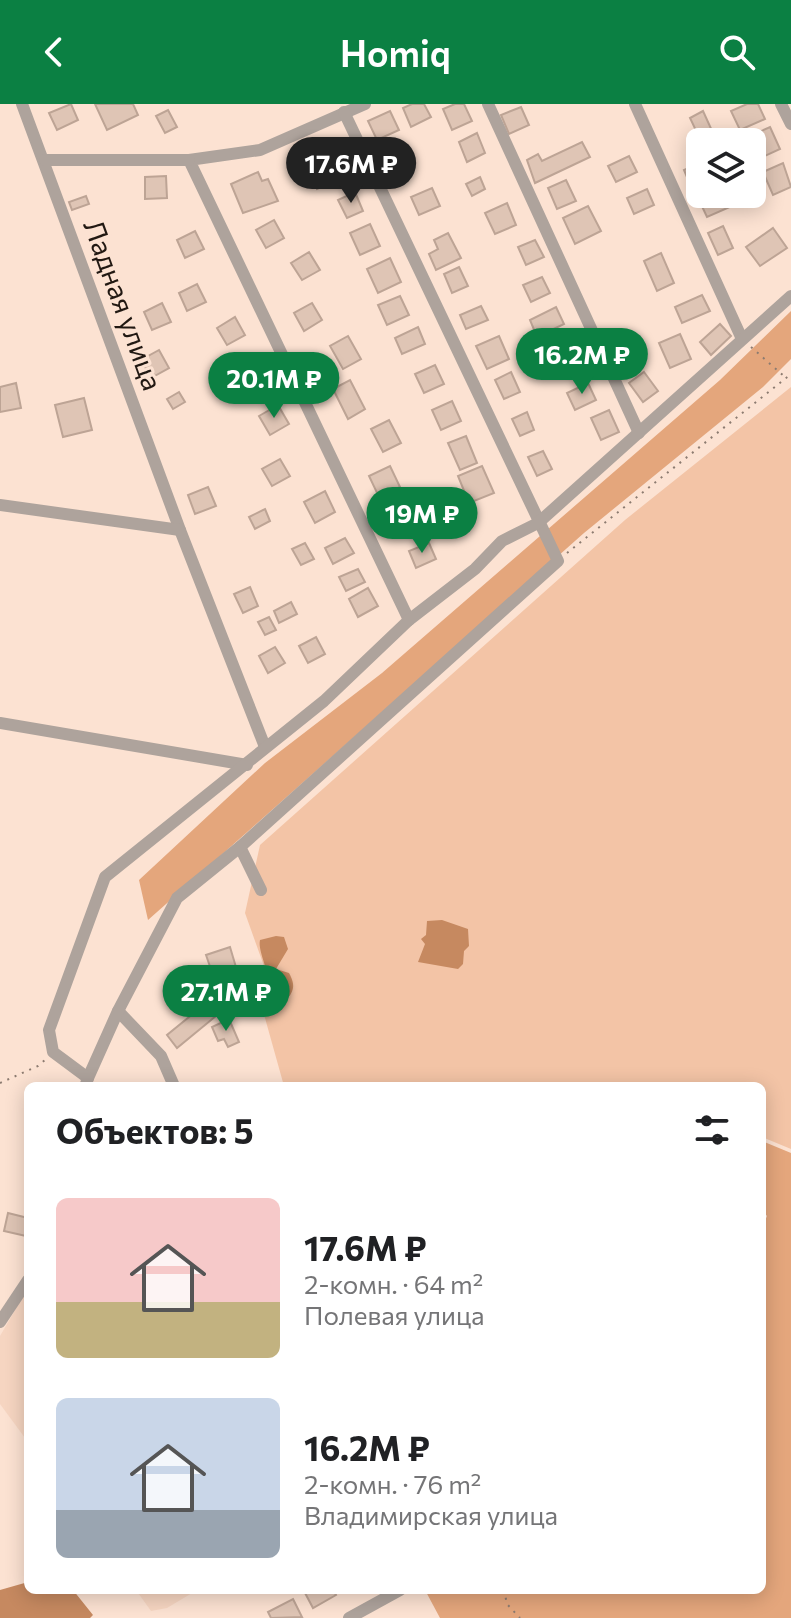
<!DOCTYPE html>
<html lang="ru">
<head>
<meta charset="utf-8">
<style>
  body { margin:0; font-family:Commissioner,sans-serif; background:#f2f2f2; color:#202124; height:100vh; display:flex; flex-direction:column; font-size:30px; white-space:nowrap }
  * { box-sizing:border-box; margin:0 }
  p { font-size:26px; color:#757577 }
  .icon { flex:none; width:44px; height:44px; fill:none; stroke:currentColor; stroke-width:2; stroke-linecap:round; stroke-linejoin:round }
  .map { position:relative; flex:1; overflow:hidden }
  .sheet { position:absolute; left:24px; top:978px; width:742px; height:512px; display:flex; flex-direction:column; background:#fff; border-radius:12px; box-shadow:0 4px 20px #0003 }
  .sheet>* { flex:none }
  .buttons { position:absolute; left:686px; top:24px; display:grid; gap:16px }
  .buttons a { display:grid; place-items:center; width:80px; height:80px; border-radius:12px; background:#fff; box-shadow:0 4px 20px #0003; font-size:40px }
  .price { position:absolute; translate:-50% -68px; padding:0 18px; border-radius:28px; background:#0b8043; color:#fff; font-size:26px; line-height:52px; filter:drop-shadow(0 2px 4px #0008) }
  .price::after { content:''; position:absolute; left:50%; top:48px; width:24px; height:18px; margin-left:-12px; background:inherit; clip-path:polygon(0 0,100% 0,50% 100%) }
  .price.on { background:#222; color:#fff }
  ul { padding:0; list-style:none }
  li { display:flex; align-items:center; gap:24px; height:200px; padding:0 32px }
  li span { display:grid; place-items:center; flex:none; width:224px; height:160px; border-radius:12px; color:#555 }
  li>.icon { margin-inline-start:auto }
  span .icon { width:96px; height:96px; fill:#fffc; stroke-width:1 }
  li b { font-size:34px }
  h2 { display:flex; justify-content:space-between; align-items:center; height:96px; padding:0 32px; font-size:34px }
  header { display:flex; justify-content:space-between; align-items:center; height:104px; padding:0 32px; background:#0b8043; color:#fff; font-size:36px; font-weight:600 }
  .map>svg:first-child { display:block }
  .built { fill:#f6d5c1 }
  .green { fill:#f3c4a6 }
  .forest { fill:#e4a67c }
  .water { fill:#c68960 }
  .building { fill:#dfc5b5; stroke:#bda495; stroke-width:2 }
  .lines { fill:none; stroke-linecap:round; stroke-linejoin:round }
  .path { stroke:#8c7b70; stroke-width:2; stroke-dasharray:2 6; stroke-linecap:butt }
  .minor { stroke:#aea39c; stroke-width:12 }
  .labels { text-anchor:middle; stroke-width:6; stroke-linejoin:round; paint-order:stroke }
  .street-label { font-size:28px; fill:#211812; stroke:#fce2d2 }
</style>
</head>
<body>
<header><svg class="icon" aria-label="back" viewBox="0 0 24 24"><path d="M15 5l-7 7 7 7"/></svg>Homiq<svg class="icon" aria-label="search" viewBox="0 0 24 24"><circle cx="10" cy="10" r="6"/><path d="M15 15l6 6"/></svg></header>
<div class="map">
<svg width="791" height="1514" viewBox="0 0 791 1514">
  <rect width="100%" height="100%" fill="#fce2d2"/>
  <!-- built -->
  <g class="built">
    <path d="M28,1184v154l-28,-38v-68z"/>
    <path d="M136,1486h61l-30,18 -16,3z"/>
  </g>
  <!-- green -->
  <path class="green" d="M791,283v762l-29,-12v-51h-478l-26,-93 11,-13 -24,-67 15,-68 365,-325z"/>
  <!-- forest -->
  <g class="forest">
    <path d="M791,207v48l-28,28 -179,146 -436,387 -9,-40 126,-117 117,-90 338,-293z"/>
    <path d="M762,1037l29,12v465h-351l-15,-28h337v-362l5,-12 -5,-6z"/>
  </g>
  <!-- water -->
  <g class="water">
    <path d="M442,816l26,9 1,17 -5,5 -1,13 -5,5 -40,-7 7,-18 -4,-5 5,-4 1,-14z"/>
    <path d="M276,832l8,1 4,12 -12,20 13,4c7,13 5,18 -4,29l-13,-3c1,-21 -15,-47 -12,-59z"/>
    <path d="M28,1478v8h45l20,25 -3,3h-90v-28z"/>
  </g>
  <!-- building -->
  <g class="building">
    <path d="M71,0l7,16 -21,10 -8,-17z"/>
    <path d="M95,0h38l5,11 -31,15z"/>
    <path d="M412,0h12l7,13 -20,10 -8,-19z"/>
    <path d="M455,0h9l8,17 -20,9 -9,-21z"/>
    <path d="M747,0h11l7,15 -25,11 -9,-19z"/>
    <path d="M521,3l8,18 -20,9 -8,-19z"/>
    <path d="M168,6l9,17 -12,6 -9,-17z"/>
    <path d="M390,7l9,19 -22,10 -9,-19z"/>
    <path d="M703,7l10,22 -13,6 -10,-21z"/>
    <path d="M770,23l10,22 -24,11 -4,-18 -6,-4z"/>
    <path d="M477,29l8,20 -18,9 -8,-20z"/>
    <path d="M582,38l8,15 -55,26 -8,-23 11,-6 4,7z"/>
    <path d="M336,50l10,22 -29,13 -9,-22z"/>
    <path d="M629,52l8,16 -21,10 -8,-16z"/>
    <path d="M700,59v23l-8,3 -8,-19z"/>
    <path d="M783,59l8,24 -18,8 -10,-23z"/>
    <path d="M258,68l4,9 6,-2 10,22 -35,12 -12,-29z"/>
    <path d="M166,72l1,22 -22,1v-22z"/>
    <path d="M480,73l5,12 -13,7 -6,-12z"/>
    <path d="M566,76l10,21 -19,8 -9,-21z"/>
    <path d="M432,84l8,18 -21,9 -8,-18z"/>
    <path d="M647,85l7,16 -20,9 -7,-16z"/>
    <path d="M355,88l8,19 -16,7 -9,-18z"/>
    <path d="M712,90h14l6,12 -25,11 -8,-17z"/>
    <path d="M86,92l3,8 -17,6 -3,-8z"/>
    <path d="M507,99l9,22 -21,9 -10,-21z"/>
    <path d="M588,102l13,25 -26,13 -12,-26z"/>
    <path d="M274,116l10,18 -18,10 -10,-18z"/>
    <path d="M370,120l10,22 -20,9 -10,-22z"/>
    <path d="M723,122l10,22 -15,7 -10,-22z"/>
    <path d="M773,124l14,20 -27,18 -14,-19z"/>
    <path d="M195,127l9,18 -19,9 -8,-18z"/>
    <path d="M448,129l13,25 -25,12 -7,-16 9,-5 -4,-9z"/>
    <path d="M535,136l9,17 -18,8 -8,-18z"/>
    <path d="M309,148l11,18 -18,10 -11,-17z"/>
    <path d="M661,149l13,30 -17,8 -13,-30z"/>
    <path d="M390,154l11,24 -23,11 -11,-24z"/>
    <path d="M459,163l9,19 -16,7 -8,-19z"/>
    <path d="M542,173l8,16 -19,9 -8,-17z"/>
    <path d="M197,180l9,18 -19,9 -8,-18z"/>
    <path d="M702,191l8,16 -28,12 -7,-16z"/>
    <path d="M400,192l9,19 -22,10 -9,-20z"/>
    <path d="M162,199l9,19 -19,8 -8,-18z"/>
    <path d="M312,199l10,17 -18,11 -10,-18z"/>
    <path d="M481,202l7,14 -22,9 -6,-14z"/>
    <path d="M556,203l8,17 -27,13 -7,-17z"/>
    <path d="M235,213l10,18 -18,10 -10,-17z"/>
    <path d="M720,220l11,12 -20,19 -11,-13z"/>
    <path d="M418,223l7,17 -23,10 -7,-16z"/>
    <path d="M680,230l11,25 -21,9 -11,-25z"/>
    <path d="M348,232l13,23 -18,10 -13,-23z"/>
    <path d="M499,232l10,23 -22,10 -11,-23z"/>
    <path d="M566,244l10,21 -19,9 -10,-22z"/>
    <path d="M159,246l10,18 -18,10 -10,-18z"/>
    <path d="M435,261l9,19 -20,9 -9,-19z"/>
    <path d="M239,266l9,18 -19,9 -9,-18z"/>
    <path d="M511,268l9,20 -16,7 -9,-19z"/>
    <path d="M644,268l14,19 -15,11 -14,-19z"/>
    <path d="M350,276l15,29 -17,10 -15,-30z"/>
    <path d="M16,279l5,25 -21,4v-25z"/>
    <path d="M588,279l8,17 -21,10 -8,-17z"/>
    <path d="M179,288l6,10 -12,7 -6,-10z"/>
    <path d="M84,294l8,32 -29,7 -8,-32z"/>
    <path d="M452,297l9,20 -20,9 -9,-20z"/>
    <path d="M278,301l11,19 -19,11 -11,-19z"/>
    <path d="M609,306l10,22 -18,8 -10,-22z"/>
    <path d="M527,308l7,18 -14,6 -8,-17z"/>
    <path d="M389,316l12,23 -18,9 -12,-23z"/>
    <path d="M466,332l11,27 -17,7 -12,-27z"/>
    <path d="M543,347l9,18 -15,7 -9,-19z"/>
    <path d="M280,355l10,17 -18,10 -10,-17z"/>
    <path d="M390,362l10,21 -21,10 -10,-21z"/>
    <path d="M482,362l12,27 -25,10 -11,-27z"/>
    <path d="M208,383l8,19 -21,8 -7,-19z"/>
    <path d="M325,387l10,21 -20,11 -11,-21z"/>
    <path d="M265,405l5,12 -15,8 -6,-12z"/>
    <path d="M345,434l9,15 -21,11 -8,-16z"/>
    <path d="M305,439l9,16 -13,6 -9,-16z"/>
    <path d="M429,439l7,16 -20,9 -7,-17z"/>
    <path d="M358,465l7,13 -19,9 -7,-14z"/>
    <path d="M250,483l8,19 -15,7 -9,-19z"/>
    <path d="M368,484l10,18 -20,11 -9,-18z"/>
    <path d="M291,498l6,12 -18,9 -5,-12z"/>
    <path d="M269,513l7,13 -11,5 -7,-13z"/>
    <path d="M316,533l9,17 -17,9 -9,-17z"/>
    <path d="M275,543l10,16 -17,10 -9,-17z"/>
    <path d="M230,843l8,27 -23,7 -9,-26z"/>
    <path d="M205,900l11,12 -39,32 -10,-13z"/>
    <path d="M229,915l10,23 -11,5 -4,-8 -6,2 -6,-14z"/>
    <path d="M8,1109l20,5 -2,18 -22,-5z"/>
    <path d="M307,1486h26l3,5 -23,13 -9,-17z"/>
    <path d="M293,1495l9,18 -31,1 -3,-6z"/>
  </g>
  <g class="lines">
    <!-- path -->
    <g class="path">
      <path d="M751,243l34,30"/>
      <path d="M567,449l224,-179"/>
      <path d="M0,979l38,-17 7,-6"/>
      <path d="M504,1486l3,14 13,14"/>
    </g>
    <!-- minor -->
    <g class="minor">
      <path d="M22,0l158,426 85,217"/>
      <path d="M365,0l-105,46 -71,10 220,460"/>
      <path d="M488,0l151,329"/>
      <path d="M635,0l107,235"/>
      <path d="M781,0l10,20"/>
      <path d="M45,56h144"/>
      <path d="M0,401l180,25"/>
      <path d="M0,619l247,42"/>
      <path d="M240,743l21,43"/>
      <path d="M118,907l43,45 13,30"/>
      <path d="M88,974l30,-67 59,-113 63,-51 318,-286 -214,-449"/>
      <path d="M86,980l2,-6 -35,-26 -4,-22 56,-153 219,-176 85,-81 66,-51 27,-28 36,-18 253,-227"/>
      <path d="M0,1218l28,-42"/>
      <path d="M349,1514l51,-28"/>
    </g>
  </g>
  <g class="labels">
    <!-- street labels -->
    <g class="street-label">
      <text transform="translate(123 201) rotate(70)" y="10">Ладная улица</text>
    </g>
  </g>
</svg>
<div class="buttons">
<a><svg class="icon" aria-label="layers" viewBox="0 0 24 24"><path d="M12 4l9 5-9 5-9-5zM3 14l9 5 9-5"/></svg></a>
</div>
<b class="price on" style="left:351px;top:101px">17.6M ₽</b>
<b class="price" style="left:582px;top:292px">16.2M ₽</b>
<b class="price" style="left:274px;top:316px">20.1M ₽</b>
<b class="price" style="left:422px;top:451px">19M ₽</b>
<b class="price" style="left:226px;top:929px">27.1M ₽</b>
<section class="sheet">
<h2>Объектов: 5<svg class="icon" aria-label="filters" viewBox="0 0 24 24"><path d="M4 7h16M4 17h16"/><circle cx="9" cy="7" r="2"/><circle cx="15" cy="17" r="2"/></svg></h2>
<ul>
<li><span style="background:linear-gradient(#f6c9c9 65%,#c2b280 0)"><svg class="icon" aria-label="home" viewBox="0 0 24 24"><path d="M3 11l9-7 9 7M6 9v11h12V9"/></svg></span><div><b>17.6M ₽</b><p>2-комн. · 64 m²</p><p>Полевая улица</p></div></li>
<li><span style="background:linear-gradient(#c9d6e8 70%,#9aa5b1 0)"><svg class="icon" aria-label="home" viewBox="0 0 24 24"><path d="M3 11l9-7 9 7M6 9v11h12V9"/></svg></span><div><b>16.2M ₽</b><p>2-комн. · 76 m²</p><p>Владимирская улица</p></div></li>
</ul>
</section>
</div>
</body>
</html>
